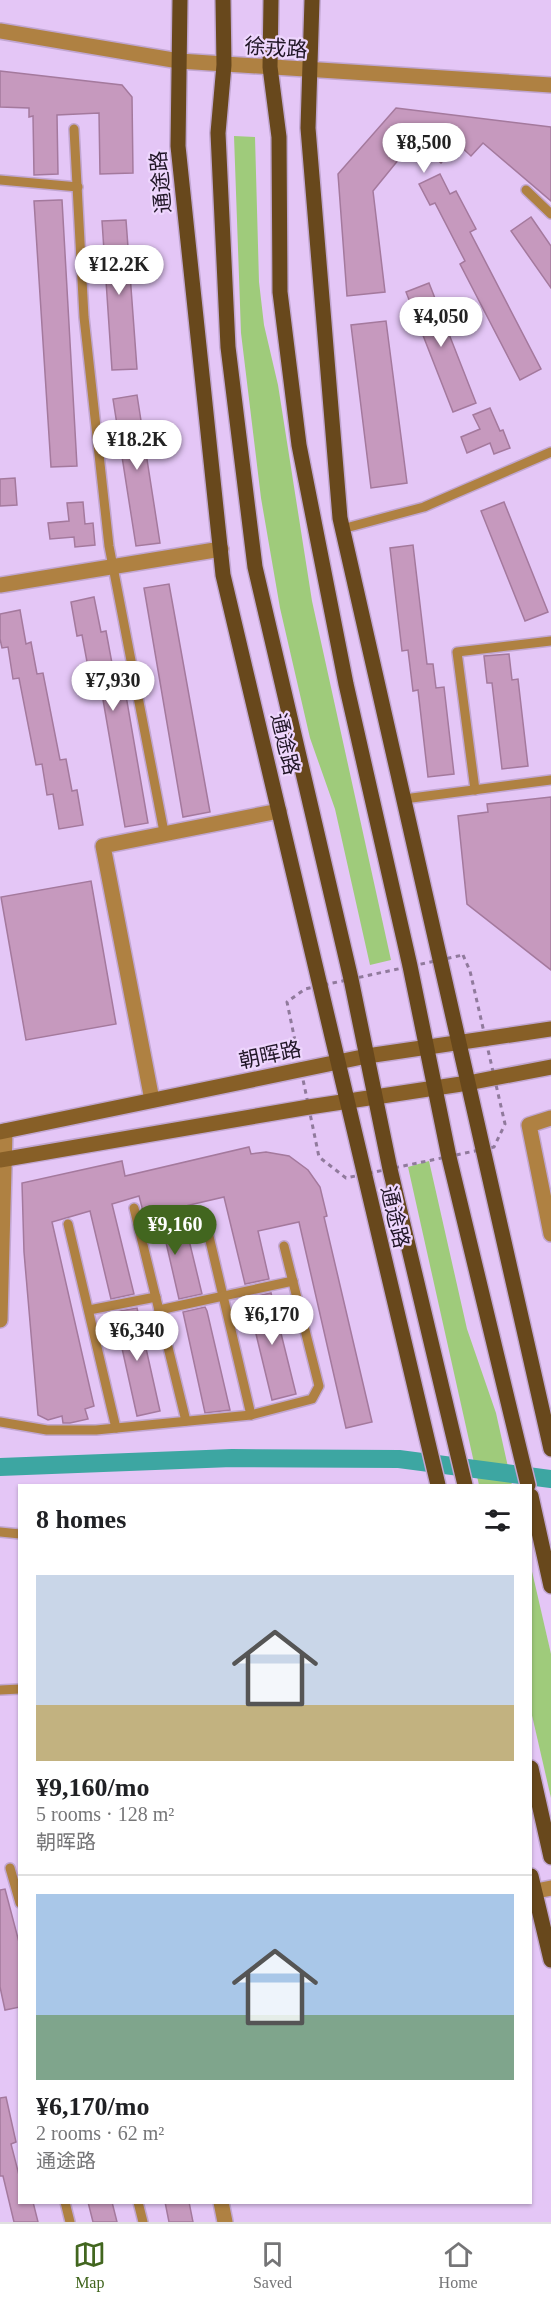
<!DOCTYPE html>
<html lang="en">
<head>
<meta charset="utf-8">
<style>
  body { margin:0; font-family:"Times New Roman","Noto Sans SC",serif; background:#f6f6f6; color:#202124; height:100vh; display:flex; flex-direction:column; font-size:22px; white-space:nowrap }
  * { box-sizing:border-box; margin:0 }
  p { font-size:20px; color:#757577 }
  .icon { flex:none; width:33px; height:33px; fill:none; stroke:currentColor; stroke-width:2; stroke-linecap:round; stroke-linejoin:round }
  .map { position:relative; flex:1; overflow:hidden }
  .drawer { position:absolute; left:18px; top:1484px; width:514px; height:720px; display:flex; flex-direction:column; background:#fff; border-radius:0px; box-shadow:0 2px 4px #0004 }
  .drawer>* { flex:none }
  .price { position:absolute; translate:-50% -51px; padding:0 14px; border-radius:21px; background:#fff; color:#222; font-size:20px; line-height:39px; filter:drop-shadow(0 2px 3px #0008) }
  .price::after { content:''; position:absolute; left:50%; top:36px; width:18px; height:14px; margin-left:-9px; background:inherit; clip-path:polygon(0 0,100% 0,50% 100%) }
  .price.current { background:#42661f; color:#fff }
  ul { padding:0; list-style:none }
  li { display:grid; align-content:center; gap:12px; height:318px; padding:0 18px }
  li+li { border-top:2px solid #e0e0e0 }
  li span { display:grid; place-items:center; height:186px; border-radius:0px; color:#555 }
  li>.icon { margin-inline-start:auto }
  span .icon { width:108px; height:108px; fill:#fffc; stroke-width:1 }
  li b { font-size:26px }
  h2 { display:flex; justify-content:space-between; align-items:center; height:72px; padding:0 18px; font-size:26px }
  .dock { display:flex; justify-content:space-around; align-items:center; height:84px; border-top:2px solid #e0e0e0; background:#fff; font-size:16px; color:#757577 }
  .dock a { display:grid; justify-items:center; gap:3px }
  .dock .current { color:#42661f }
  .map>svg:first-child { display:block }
  .green { fill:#9fcb7b }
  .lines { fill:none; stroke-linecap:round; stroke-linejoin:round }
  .canal { stroke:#3da6a2; stroke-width:18 }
  .building { fill:#c699be; stroke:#a4799d; stroke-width:1.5 }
  .service-casing { stroke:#c1a6d1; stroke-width:12 }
  .minor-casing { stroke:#c1a6d1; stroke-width:18 }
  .tertiary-casing { stroke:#c1a6d1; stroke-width:18 }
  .secondary-casing { stroke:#c1a6d1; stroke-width:18 }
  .primary-casing { stroke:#c1a6d1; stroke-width:18 }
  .path { stroke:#907a9c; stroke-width:3; stroke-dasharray:4.5 4.5; stroke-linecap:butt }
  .service { stroke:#af8142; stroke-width:9 }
  .minor { stroke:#af8142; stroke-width:15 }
  .tertiary { stroke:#af8142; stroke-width:15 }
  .secondary { stroke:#875f27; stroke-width:15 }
  .primary { stroke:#68481c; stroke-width:15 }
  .labels { text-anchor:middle; stroke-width:4.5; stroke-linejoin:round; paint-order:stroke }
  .street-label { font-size:21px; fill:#211627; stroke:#eed6fd }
</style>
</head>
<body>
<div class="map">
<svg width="551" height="2222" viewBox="0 0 551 2222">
  <rect width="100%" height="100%" fill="#e4c6f6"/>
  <!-- green -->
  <g class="green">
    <path d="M234,136l21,1 4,145 5,43 14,60 34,216 79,359 -21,5 -35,-156 -25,-71 -30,-130 -19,-110 -20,-165z"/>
    <path d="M429,1161l38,168 29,84 16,72h-33l-71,-318z"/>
    <path d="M531,1567l20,87v144l-20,-87z"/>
  </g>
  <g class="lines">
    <!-- canal -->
    <path class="canal" d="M0,1467l232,-9 167,1 152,20"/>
  </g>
  <!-- building -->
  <g class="building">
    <path d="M0,71l122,14 10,12 1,76 -33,1 -1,-61 -42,2 1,59 -24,1 -1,-59 -4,1v-9l-29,-1z"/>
    <path d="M396,108l155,19v74l-68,-58 -12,13 -13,-12 -17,19 -18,-16 -15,1 -35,43 12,101 -38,4 -9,-122z"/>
    <path d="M440,174l10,20 6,-3 20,38 -6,3 71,137 -21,11 -60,-116 5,-3 -30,-58 -5,2 -11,-21z"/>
    <path d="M59,200h3l15,266 -26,1 -17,-266z"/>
    <path d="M531,217l20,29v42l-40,-57z"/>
    <path d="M126,220l11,149 -25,1 -10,-149z"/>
    <path d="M429,283l47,120 -23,9 -47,-120z"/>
    <path d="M386,321l21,162 -36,5 -20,-163z"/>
    <path d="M137,395l23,148 -24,3 -23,-147z"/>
    <path d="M490,408l10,23 3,-1 7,18 -16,6 -4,-11 -23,10 -6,-16 19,-8 -7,-14z"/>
    <path d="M15,478l2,27 -17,1v-27z"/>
    <path d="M83,502l2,22 8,-1 2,22 -20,2 -1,-10 -24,2 -2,-16 21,-2 -2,-18z"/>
    <path d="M504,502l44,110 -23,9 -44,-110z"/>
    <path d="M413,545l14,119h6l3,24 8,-1 10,87 -26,3 -10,-87 -5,1 -5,-41 -6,1 -12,-103z"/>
    <path d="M169,584l41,228 -27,5 -39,-229z"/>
    <path d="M94,597l7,35 5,-1 10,54 8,-1 24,139 -23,4 -28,-162 -9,2 -6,-32 -5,1 -6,-34z"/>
    <path d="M20,610l6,34 5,-2 6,32 6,-1 17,87 6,-1 6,32 5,-1 6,35 -24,4 -6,-35 -6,1 -5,-31 -6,1 -17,-87 -6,1 -5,-32 -6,1 -2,-9v-25z"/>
    <path d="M509,654l3,26 6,-1 10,87 -26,3 -10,-86h-5l-3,-27z"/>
    <path d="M551,797v173l-84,-66 -9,-88 30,-4 -1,-8z"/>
    <path d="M91,881l25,143 -90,16 -25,-143z"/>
    <path d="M249,1147l2,7 15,-2 23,4 19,14 12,17 7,29 -3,1 48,205 -26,6 -47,-206 -41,9 11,48 -24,5 -21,-87 -43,10 21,87 -23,5 -20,-87 -15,3 -5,-19 -27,8 22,90 -23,5 -21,-88 -38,11 42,184 -9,3 3,10 -18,4h-7l-1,-7 -14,4 -10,-5 -14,-163 -2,-69 100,-22 3,15z"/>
    <path d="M271,1293l25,101 -24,6 -24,-99v-3z"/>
    <path d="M205,1307l2,4 23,99 -25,3 -22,-101z"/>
    <path d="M137,1308l23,103 -23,5 -23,-104z"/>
    <path d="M5,1889l15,57v61l-15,3 -5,-23v-97z"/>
    <path d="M6,2097l10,45 -5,2 9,35v23h13l5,20h-24l-11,-46h-3v-78z"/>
    <path d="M88,2202h24l5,20h-24z"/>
    <path d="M165,2202h24l4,20h-24z"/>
  </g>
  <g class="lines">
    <defs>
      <g id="service">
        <path d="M74,129l10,188 25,229 55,286"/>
        <path d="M0,180l78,7"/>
        <path d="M526,190l25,24"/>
        <path d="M342,529l82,-22 127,-55"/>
        <path d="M475,790l-18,-138 94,-11"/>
        <path d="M404,799l147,-19"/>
        <path d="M134,1208l52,213"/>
        <path d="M204,1215l47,200"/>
        <path d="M68,1224l48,204"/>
        <path d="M89,1310l67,-13"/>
        <path d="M159,1310l134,-29"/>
        <path d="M0,1422l47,8h49l155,-15 61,-16 7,-13 -35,-140"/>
        <path d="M0,1532l20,2"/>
        <path d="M0,1690l20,-1"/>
        <path d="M10,1868l10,35"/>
        <path d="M65,2202l5,20"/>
        <path d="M138,2202l5,20"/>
      </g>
      <g id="minor">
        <path d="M0,585l221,-36"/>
        <path d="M152,1100l-49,-254 176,-35"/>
        <path d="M551,1118l-22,7 22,109"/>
        <path d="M531,1892l20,-4"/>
        <path d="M221,2202l4,20"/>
      </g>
      <g id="tertiary">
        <path d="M0,31l179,30 372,24"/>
        <path d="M0,1320l5,-189"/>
      </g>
      <g id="secondary">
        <path d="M0,1132l367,-76 184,-27"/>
        <path d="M0,1160l309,-53 159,-24 83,-16"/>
      </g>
      <g id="primary">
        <path d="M180,0l-2,146 45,429 215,910"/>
        <path d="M223,0l1,65 -6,68 10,214 27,220 96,412 39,190 75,316"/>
        <path d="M271,0l-1,67 9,70 1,155 19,153 47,239 64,282 39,191 79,328"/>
        <path d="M312,0l-4,128 32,390 211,931"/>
        <path d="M531,1496l20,90"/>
        <path d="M531,1768l20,89"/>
        <path d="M531,1876l20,84"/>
      </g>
    </defs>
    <!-- service casing -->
    <use href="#service" class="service-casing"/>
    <!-- minor casing -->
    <use href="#minor" class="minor-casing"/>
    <!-- tertiary casing -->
    <use href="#tertiary" class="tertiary-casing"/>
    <!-- secondary casing -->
    <use href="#secondary" class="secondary-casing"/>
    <!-- primary casing -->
    <use href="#primary" class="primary-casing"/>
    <!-- path -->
    <path class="path" d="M463,955l7,16 35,153 -11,23 -148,31 -27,-21 -32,-155 18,-13z"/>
    <!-- service -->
    <use href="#service" class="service"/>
    <!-- minor -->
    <use href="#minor" class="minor"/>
    <!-- tertiary -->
    <use href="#tertiary" class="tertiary"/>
    <!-- secondary -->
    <use href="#secondary" class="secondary"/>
    <!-- primary -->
    <use href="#primary" class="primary"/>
  </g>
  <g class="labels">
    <!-- street labels -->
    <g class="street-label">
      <text transform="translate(276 48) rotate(4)" y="7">徐戎路</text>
      <text transform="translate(161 182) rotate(-95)" y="7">通途路</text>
      <text transform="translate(285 744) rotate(77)" y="7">通途路</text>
      <text transform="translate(270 1055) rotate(-12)" y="7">朝晖路</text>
      <text transform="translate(395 1217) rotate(77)" y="7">通途路</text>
    </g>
  </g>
</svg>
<b class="price" style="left:424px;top:174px">¥8,500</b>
<b class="price" style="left:119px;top:296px">¥12.2K</b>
<b class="price" style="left:441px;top:348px">¥4,050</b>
<b class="price" style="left:137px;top:471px">¥18.2K</b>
<b class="price" style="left:113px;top:712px">¥7,930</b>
<b class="price current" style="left:175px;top:1256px">¥9,160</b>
<b class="price" style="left:272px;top:1346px">¥6,170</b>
<b class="price" style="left:137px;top:1362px">¥6,340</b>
<section class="drawer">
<h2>8 homes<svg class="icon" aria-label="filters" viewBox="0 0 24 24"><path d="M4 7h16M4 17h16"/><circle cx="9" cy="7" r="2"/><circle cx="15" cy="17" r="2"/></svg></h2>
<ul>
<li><span style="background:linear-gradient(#c9d6e8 70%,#c2b280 0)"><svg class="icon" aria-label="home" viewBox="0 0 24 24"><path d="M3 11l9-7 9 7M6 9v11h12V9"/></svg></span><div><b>¥9,160/mo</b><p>5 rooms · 128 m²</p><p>朝晖路</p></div></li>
<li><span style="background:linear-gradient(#a9c7e8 65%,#7fa58c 0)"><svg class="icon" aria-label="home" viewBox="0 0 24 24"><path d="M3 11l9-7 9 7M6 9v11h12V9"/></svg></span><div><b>¥6,170/mo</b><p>2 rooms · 62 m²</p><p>通途路</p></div></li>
</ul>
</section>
</div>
<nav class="dock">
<a class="current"><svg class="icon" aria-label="map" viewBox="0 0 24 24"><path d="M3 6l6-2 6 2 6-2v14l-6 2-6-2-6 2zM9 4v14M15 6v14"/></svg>Map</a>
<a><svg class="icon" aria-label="saved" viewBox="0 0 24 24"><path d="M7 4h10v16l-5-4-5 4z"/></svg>Saved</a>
<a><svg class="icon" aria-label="home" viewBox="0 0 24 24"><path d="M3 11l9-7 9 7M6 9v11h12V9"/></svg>Home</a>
</nav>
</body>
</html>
